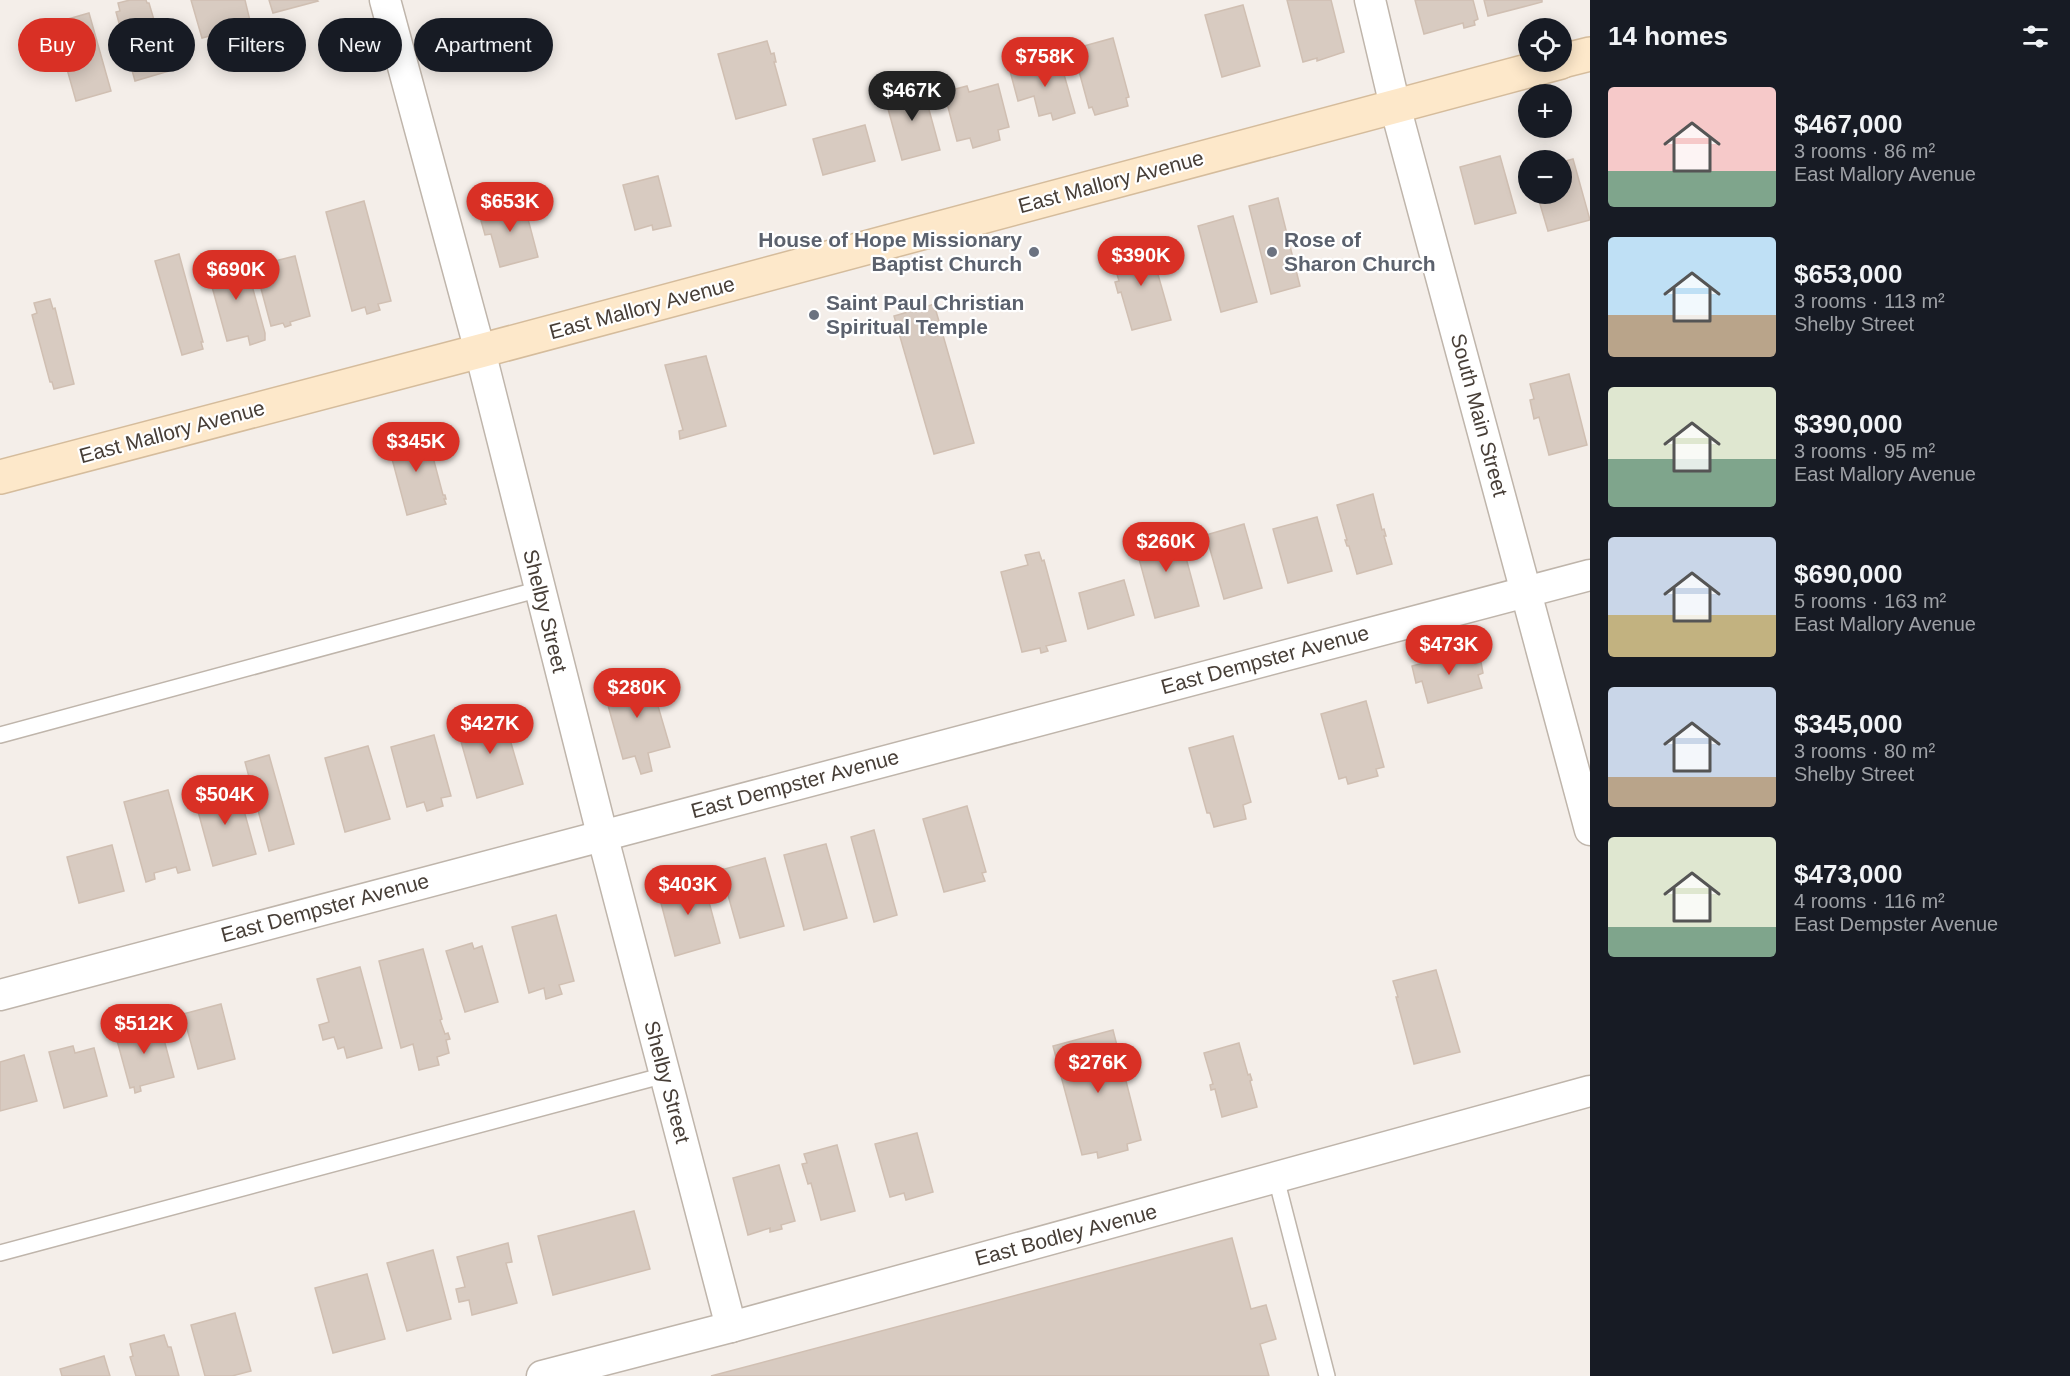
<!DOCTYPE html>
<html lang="en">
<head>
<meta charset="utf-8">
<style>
  body { margin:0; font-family:Helvetica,sans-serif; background:#242831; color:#f1f3f6; height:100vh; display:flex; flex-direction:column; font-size:22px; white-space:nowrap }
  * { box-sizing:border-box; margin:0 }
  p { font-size:20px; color:#9ea1a6 }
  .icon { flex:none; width:33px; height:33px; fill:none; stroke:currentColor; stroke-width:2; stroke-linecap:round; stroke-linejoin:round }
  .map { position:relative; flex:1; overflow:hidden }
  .details { display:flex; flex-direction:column; background:#171b24; width:480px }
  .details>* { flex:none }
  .banner { position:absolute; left:18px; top:18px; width:570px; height:54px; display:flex; gap:12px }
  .fabs { position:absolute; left:1518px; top:18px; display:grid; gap:12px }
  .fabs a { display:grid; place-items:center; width:54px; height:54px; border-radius:50%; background:#171b24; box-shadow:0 3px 15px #0003; font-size:30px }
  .price { position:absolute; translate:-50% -51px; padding:0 14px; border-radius:21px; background:#d93025; color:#fff; font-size:20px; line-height:39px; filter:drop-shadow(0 2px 3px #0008) }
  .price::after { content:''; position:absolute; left:50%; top:36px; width:18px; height:14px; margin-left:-9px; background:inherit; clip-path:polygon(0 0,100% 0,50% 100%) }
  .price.active { background:#222; color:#fff }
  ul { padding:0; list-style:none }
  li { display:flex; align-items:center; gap:18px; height:150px; padding:0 18px }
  li span { display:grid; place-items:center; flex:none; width:168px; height:120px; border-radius:6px; color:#555 }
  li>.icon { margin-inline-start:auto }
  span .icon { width:72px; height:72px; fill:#fffc; stroke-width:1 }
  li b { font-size:26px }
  h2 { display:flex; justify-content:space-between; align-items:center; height:72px; padding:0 18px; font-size:26px }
  .tag { padding:0 21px; border-radius:27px; background:#171b24; box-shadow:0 3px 15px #0003; font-size:21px; line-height:54px }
  .tag.active { background:#d93025; color:#fff }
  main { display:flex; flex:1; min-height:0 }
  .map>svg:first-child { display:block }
  .building { fill:#d8cbc1; stroke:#d0bfb2; stroke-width:1.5 }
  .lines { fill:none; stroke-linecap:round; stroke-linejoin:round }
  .lane-casing { stroke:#bfb5ab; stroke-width:18 }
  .street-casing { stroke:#bfb5ab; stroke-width:33 }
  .secondary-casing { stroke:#d5bc9c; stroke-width:36 }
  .lane { stroke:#fff; stroke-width:15 }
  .street { stroke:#fff; stroke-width:30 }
  .secondary { stroke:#fde8ca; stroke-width:33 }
  .worship-dot { fill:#6b7280; stroke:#fff; stroke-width:2 }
  .labels { text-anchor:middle; stroke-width:4.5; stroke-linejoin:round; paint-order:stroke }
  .street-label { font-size:21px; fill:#473e37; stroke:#fff }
  .worship-label { font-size:21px; font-weight:bold; fill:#5b616d; stroke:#fff; text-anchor:start }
</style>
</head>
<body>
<main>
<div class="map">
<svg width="1590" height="1376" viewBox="0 0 1590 1376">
  <rect width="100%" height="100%" fill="#f4eee9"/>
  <!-- building -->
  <g class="building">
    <path d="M130,0h16l1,3h2l20,68 -34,10 -19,-69 4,-1 -2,-8z"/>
    <path d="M191,0h54l6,25 -49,13z"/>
    <path d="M269,0h48l1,1 -45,12z"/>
    <path d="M1287,0h44l13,52 -27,9v-3l-14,4z"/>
    <path d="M1415,0h58l5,19 -4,2 1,4 -11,3 -1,-5 -39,11z"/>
    <path d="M1484,0h58v2l-54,14z"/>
    <path d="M1243,5l17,61 -38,11 -17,-62z"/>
    <path d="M89,13l22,78 -35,10 -22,-78z"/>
    <path d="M1113,38l16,59 -3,1 2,8 -33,9 -3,-8 -3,1 -16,-59z"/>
    <path d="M767,41l4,13 3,-1 2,9h-2l12,43 -50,14 -18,-65z"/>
    <path d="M1059,57l16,56 -22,7 -2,-7 -12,3 -5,-20 -16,5 -8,-30z"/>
    <path d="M922,84l18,66 -38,10 -18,-66z"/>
    <path d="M998,84l11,43 -11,3 2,10 -27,8 -3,-10 -13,3 -13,-49 23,-6 2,6z"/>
    <path d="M865,125l10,36 -52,14 -10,-36z"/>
    <path d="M1500,156l16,57 -41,11 -15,-57z"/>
    <path d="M1573,159l17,61 -42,11 -11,-37h25v-32z"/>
    <path d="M658,176l13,50 -18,4 -1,-5 -17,5 -12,-45z"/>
    <path d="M1278,198l22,88 -29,8 -22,-88z"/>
    <path d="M523,200l15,57 -38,10 -9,-33 -6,1 -5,-18 6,-2 -1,-4z"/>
    <path d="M364,201l27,100 -13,3 2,6 -13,4 -2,-7 -13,4 -26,-99z"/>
    <path d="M1233,216l24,86 -36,10 -23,-86z"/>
    <path d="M1149,243l22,77 -39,10 -11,-38 -3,1 -3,-11 4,-1 -8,-27z"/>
    <path d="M179,254l24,88h-2l2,7 -21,6 -27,-94z"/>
    <path d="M235,256l5,18 8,-3 17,62v7l-15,5 -2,-9 -21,5 -21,-76z"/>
    <path d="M295,256l15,60 -20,6 1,3 -6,2 -2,-4 -12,3 -16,-60z"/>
    <path d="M50,299l3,10 2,-1 19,76 -20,5 -2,-7h-2l-18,-67 5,-2 -3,-10z"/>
    <path d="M918,302l2,7 14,-5 40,139 -40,11 -40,-138 14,-4 -2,-7z"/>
    <path d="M706,356l20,70 -46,13 -1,-8 4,-1 -18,-65z"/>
    <path d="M1569,374l18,71 -38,10 -10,-38 -5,2 -4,-19 4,-1 -4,-15z"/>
    <path d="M426,431l17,64h2l1,4h-2l2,5 -39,11 -20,-75z"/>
    <path d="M1373,494l9,36 2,-1 2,7h-2l8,28 -35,10 -8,-28h-2l-2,-6h2l-10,-35z"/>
    <path d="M1317,517l15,54 -44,12 -15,-54z"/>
    <path d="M1244,524l18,64 -38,11 -18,-64z"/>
    <path d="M1178,528l21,78 -44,12 -21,-78z"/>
    <path d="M1039,552l3,9 2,-1 22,81 -20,5 2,5 -7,2 -1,-5 -18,4 -21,-80 27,-7 -3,-10z"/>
    <path d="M1124,580l10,35 -46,14 -9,-36z"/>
    <path d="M1472,650l3,14 6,-2 2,11 -5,2 4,13 -54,15 -6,-22 -6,2 -4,-17z"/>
    <path d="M648,672l22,75 -22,6 4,18 -11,3 -6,-18 -12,3 -19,-68 13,-3 -2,-7z"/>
    <path d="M1366,701l18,66 -8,2 2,7 -30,8 -2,-7 -7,2 -18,-65z"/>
    <path d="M493,712l2,9 9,-2 19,65 -46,14 -19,-67 13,-4 -3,-8z"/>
    <path d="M434,735l17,61 -10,2 2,8 -16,5 -3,-9 -17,5 -16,-60z"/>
    <path d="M1233,736l18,66 -8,3 3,14 -32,8 -4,-14h-3l-18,-65z"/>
    <path d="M368,746l22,73 -45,13 -20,-74z"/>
    <path d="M269,755l25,89 -25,7 -24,-89z"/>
    <path d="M208,789l2,8 28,-8 18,65 -43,12 -20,-73z"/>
    <path d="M168,790l22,80 -12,3 -2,-6 -22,6 1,6 -9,3 -22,-80z"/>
    <path d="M967,806l19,66 -4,1 3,8 -41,11 -21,-73z"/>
    <path d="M874,830l23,85 -23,7 -23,-85z"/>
    <path d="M826,844l21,74 -43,12 -20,-75z"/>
    <path d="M112,845l12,46 -45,12 -12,-46z"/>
    <path d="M765,858l19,68 -44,12 -19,-68z"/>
    <path d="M702,876l18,67 -45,13 -18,-68z"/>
    <path d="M556,915l18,66 -15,4 3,9 -16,5 -2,-11 -15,5 -17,-66z"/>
    <path d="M472,943l2,6 8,-3 16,56 -33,10 -19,-61z"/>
    <path d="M423,949l19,70 -2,1 5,14 3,-1 2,6 -4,1 3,13 -12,4 2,8 -20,5 -6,-26 -12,4 -22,-87z"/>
    <path d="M360,967l22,81 -35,10 -3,-11 -6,2 -4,-12 -11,3 -4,-15 10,-3 -12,-43z"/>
    <path d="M1436,970l24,82 -46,12 -18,-67h2l-5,-16z"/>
    <path d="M221,1004l14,55 -37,10 -15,-55z"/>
    <path d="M159,1021l15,56 -34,9 1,5 -6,2 -1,-6 -4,1 -15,-55z"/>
    <path d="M1113,1030l28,110 -14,4 1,6 -30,8 -1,-6 -15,3 -29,-109z"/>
    <path d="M1239,1043l9,32 2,-1 2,6 -2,1 7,26 -35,10 -7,-28 -4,1 -1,-5 3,-1 -9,-31z"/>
    <path d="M73,1046l2,7 19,-5 13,48 -43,12 -15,-56z"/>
    <path d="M24,1055l13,46 -37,10v-49z"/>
    <path d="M917,1133l16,59 -27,8 -2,-7 -14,4 -15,-53z"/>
    <path d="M837,1145l18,66 -34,9 -10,-37 -3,1 -6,-20 5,-1 -3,-9z"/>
    <path d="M779,1165l16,56 -14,4 1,4 -12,3v-4l-22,7 -15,-57z"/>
    <path d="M634,1211l16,58 -97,26 -15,-59z"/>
    <path d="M1232,1238l19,71 15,-4 10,34 -16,5 9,32h-558z"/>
    <path d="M508,1243l4,19 -6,1 11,40 -45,12 -3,-15 -10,2 -3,-13 9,-2 -8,-30z"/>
    <path d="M433,1250l18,69 -44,12 -20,-68z"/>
    <path d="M367,1274l18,65 -52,14 -18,-65z"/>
    <path d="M235,1313l16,58 -19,5h-27l-14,-51z"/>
    <path d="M164,1335l4,12h3l8,29h-43l-6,-19 3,-1 -3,-12z"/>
    <path d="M104,1356l6,20h-48l-2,-7z"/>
  </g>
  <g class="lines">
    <defs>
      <g id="lane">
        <path d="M0,735l540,-146"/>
        <path d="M1276,1178l51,198"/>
        <path d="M0,1253l665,-178"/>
      </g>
      <g id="street">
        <path d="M385,0l95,351 122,483 129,493"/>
        <path d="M1370,0l25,106 195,724"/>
        <path d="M0,995l1590,-420"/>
        <path d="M542,1376l189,-49 859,-236"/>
      </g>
      <g id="secondary">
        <path d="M1562,61l28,-7"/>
        <path d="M0,477l480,-126 1081,-289"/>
      </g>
    </defs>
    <!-- lane casing -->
    <use href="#lane" class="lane-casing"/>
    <!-- street casing -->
    <use href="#street" class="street-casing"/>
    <!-- secondary casing -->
    <use href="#secondary" class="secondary-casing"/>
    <!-- lane -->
    <use href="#lane" class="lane"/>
    <!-- street -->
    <use href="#street" class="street"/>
    <!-- secondary -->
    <use href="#secondary" class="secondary"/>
  </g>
  <!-- markers -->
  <g class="worship-dot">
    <circle cx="1034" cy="252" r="6"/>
    <circle cx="1272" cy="252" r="6"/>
    <circle cx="814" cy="315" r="6"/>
  </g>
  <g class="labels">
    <!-- street labels -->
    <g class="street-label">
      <text transform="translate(1111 182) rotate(-15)" y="7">East Mallory Avenue</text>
      <text transform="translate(642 308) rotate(-15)" y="7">East Mallory Avenue</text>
      <text transform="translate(1479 415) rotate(75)" y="7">South Main Street</text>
      <text transform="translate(172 432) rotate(-15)" y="7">East Mallory Avenue</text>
      <text transform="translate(545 611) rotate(76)" y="7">Shelby Street</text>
      <text transform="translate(1265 660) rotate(-15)" y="7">East Dempster Avenue</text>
      <text transform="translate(795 784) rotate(-15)" y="7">East Dempster Avenue</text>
      <text transform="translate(325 908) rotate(-15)" y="7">East Dempster Avenue</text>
      <text transform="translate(667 1082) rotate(75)" y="7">Shelby Street</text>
      <text transform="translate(1066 1235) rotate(-15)" y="7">East Bodley Avenue</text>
    </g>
    <!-- worship labels -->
    <g class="worship-label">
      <text x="1022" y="247" text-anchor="end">House of Hope Missionary<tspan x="1022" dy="24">Baptist Church</tspan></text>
      <text x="1284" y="247">Rose of<tspan x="1284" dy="24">Sharon Church</tspan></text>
      <text x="826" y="310">Saint Paul Christian<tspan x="826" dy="24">Spiritual Temple</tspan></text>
    </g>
  </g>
</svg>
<div class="fabs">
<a><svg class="icon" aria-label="locate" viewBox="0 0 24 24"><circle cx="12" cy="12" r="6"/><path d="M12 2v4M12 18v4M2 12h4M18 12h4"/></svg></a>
<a>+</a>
<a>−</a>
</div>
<b class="price" style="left:1045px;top:88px">$758K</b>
<b class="price active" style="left:912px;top:122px">$467K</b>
<b class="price" style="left:510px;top:233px">$653K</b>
<b class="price" style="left:1141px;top:287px">$390K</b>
<b class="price" style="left:236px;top:301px">$690K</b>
<b class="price" style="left:416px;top:473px">$345K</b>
<b class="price" style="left:1166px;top:573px">$260K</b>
<b class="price" style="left:1449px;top:676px">$473K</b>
<b class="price" style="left:637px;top:719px">$280K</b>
<b class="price" style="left:490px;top:755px">$427K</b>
<b class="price" style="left:225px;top:826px">$504K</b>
<b class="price" style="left:688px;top:916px">$403K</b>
<b class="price" style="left:144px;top:1055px">$512K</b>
<b class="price" style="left:1098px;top:1094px">$276K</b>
<div class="banner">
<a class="tag active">Buy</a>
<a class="tag">Rent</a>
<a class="tag">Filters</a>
<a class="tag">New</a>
<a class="tag">Apartment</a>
</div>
</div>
<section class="details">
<h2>14 homes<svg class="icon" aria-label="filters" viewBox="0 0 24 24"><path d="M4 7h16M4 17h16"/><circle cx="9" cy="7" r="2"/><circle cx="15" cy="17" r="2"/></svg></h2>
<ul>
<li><span style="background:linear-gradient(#f6c9c9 70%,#7fa58c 0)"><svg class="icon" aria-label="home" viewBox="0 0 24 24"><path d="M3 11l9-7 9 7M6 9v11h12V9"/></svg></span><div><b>$467,000</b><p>3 rooms · 86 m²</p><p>East Mallory Avenue</p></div></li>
<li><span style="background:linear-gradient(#bfe0f5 65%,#b9a48a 0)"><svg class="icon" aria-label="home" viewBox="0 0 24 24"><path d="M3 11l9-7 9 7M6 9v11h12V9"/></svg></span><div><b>$653,000</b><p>3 rooms · 113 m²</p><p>Shelby Street</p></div></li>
<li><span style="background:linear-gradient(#dfe7d0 60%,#7fa58c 0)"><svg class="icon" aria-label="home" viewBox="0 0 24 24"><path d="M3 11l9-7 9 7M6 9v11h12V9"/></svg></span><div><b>$390,000</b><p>3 rooms · 95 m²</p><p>East Mallory Avenue</p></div></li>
<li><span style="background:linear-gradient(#c9d6e8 65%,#c2b280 0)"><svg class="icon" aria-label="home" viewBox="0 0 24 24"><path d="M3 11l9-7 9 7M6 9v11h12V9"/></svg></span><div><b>$690,000</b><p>5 rooms · 163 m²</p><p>East Mallory Avenue</p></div></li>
<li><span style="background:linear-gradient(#c9d6e8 75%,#b9a48a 0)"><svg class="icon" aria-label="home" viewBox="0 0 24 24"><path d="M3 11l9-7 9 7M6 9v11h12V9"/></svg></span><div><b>$345,000</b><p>3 rooms · 80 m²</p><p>Shelby Street</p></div></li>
<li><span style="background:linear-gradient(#dfe7d0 75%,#7fa58c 0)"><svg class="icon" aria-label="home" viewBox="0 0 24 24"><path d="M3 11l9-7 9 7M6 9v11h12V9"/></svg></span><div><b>$473,000</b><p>4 rooms · 116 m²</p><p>East Dempster Avenue</p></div></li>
</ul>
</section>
</main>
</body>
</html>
